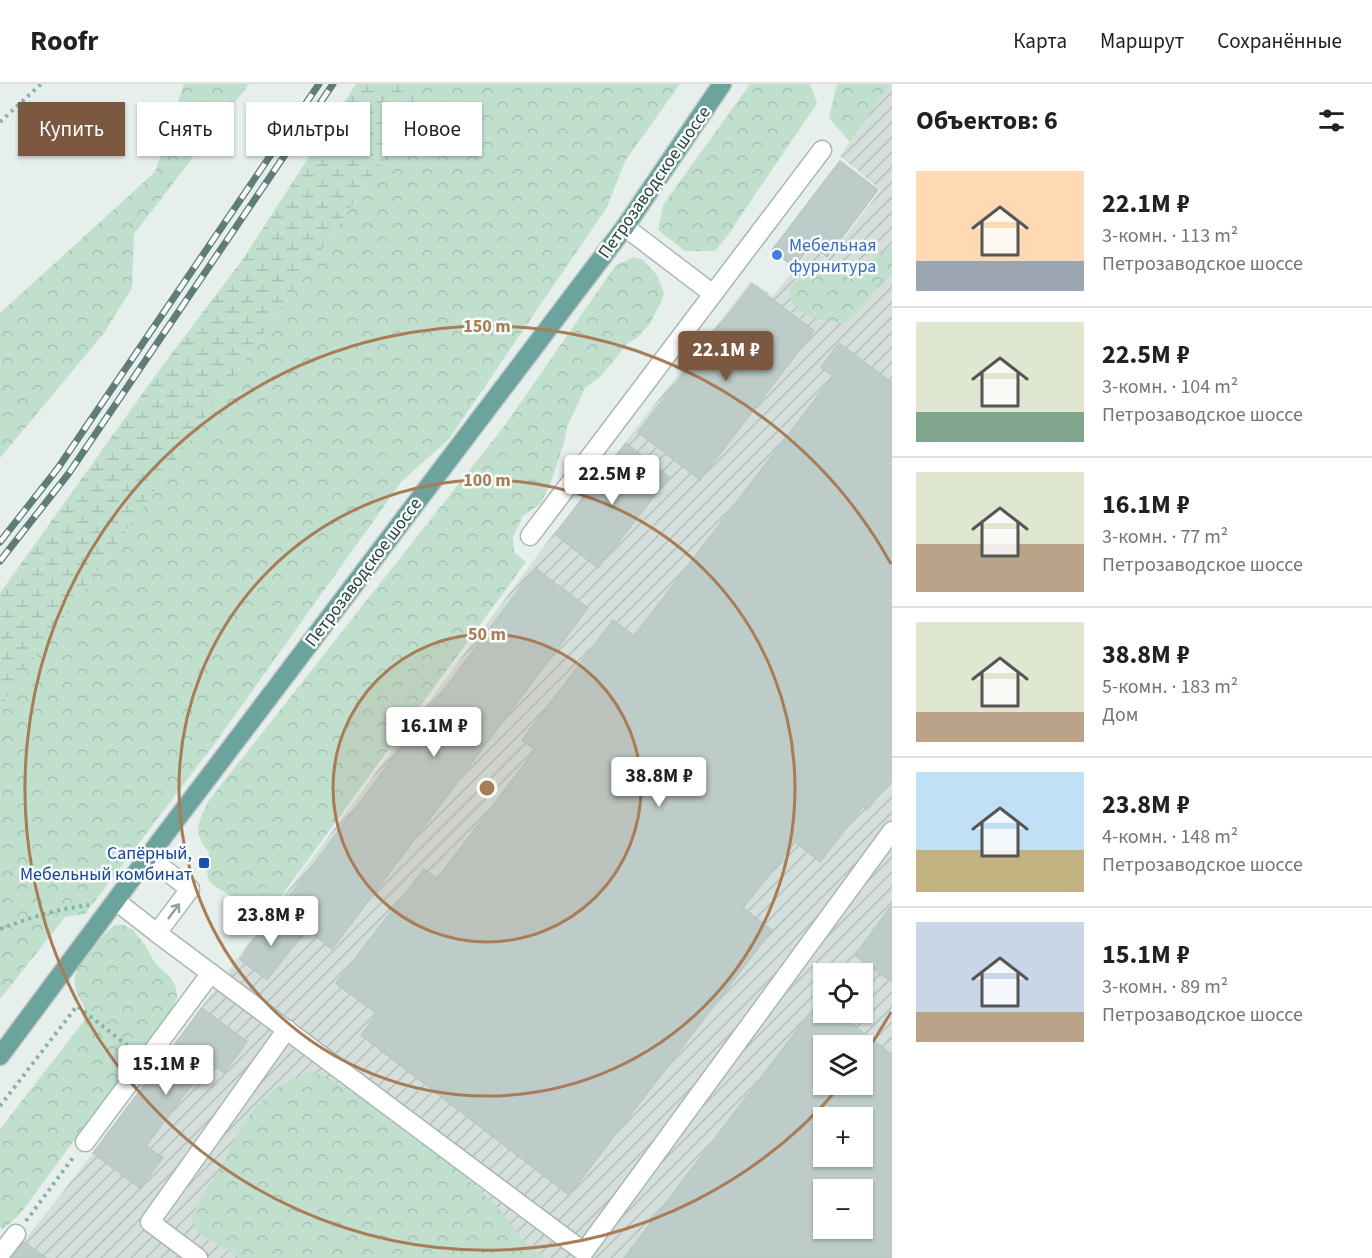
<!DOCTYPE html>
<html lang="ru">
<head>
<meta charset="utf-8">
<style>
  body { margin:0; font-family:"Source Sans 3",sans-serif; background:#f6f6f6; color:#202124; height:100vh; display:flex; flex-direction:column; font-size:22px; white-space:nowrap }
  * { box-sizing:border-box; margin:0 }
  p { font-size:20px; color:#757577 }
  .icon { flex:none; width:33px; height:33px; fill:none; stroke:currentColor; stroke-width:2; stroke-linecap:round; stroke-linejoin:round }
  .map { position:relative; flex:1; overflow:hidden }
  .side { display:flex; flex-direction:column; background:#fff; width:480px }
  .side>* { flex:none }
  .hud { position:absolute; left:18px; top:18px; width:570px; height:54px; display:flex; gap:12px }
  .controls { position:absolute; left:813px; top:879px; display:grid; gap:12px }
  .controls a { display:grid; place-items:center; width:60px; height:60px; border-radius:0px; background:#fff; box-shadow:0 2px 4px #0004; font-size:30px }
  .price { position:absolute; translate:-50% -51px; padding:0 14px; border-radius:6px; background:#fff; color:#222; font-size:20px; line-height:39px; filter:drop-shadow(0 2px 3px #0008) }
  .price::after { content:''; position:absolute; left:50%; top:36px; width:18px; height:14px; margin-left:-9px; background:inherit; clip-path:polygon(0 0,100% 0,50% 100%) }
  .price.selected { background:#7d5841; color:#fff }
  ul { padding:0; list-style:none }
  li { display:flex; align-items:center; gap:18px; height:150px; padding:0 24px }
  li+li { border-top:2px solid #e0e0e0 }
  li span { display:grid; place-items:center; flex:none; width:168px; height:120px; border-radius:0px; color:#555 }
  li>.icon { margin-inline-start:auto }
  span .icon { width:72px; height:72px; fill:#fffc; stroke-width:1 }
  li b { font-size:26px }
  h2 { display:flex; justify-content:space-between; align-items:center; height:72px; padding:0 24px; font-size:26px }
  .chip { padding:0 21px; border-radius:0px; background:#fff; box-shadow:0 2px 4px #0004; font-size:21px; line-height:54px }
  .chip.selected { background:#7d5841; color:#fff }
  header { display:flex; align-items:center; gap:36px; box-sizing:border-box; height:84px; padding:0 30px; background:#fff; border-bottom:2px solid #e0e0e0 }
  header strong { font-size:28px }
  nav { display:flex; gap:33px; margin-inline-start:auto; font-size:21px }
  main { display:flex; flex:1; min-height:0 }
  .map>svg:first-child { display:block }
  .industrial { fill:url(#industrial-furrows); fill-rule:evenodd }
  .forest { fill:url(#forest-crowns) }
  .wetland { fill:url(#wetland-marsh) }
  .building { fill:#beccc9; stroke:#b8c8c4; stroke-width:1.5; fill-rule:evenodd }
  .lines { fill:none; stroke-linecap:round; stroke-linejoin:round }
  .minor-casing { stroke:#a8b7b4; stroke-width:21 }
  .major-casing { stroke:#c2cac9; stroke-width:21 }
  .path { stroke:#87b1ab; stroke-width:4; stroke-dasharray:3 4.5; stroke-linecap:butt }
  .minor { stroke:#fff; stroke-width:18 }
  .major { stroke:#6ca39d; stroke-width:18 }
  .rail-casing { stroke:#607c79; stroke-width:7 }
  .rail { stroke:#f7fbf9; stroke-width:4.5; stroke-dasharray:14; stroke-linecap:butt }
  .oneway { stroke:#92a09e }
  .ring { fill:none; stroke:#a87c57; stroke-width:3 }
  .shop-dot { fill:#3f7fe0; stroke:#f7fbf9; stroke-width:2 }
  .transit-dot { fill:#1a4fb4; stroke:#f7fbf9; stroke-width:2 }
  .labels { text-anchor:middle; stroke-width:5; stroke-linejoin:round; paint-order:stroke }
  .street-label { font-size:18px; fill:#25413e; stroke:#f7fbf9 }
  .shop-label { font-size:18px; fill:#366cbe; stroke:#f7fbf9; text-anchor:start }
  .transit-label { font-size:18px; fill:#164399; stroke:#f7fbf9; text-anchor:end }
  .centre { fill:#a87c57; stroke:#f7fbf9; stroke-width:3 }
  .ring-label { font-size:18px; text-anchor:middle; font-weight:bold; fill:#a87c57; stroke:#f7fbf9; stroke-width:5; stroke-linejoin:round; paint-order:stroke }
</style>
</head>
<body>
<header>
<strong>Roofr</strong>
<nav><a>Карта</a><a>Маршрут</a><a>Сохранённые</a></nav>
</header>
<main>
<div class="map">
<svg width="892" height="1174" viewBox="0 0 892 1174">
  <defs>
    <pattern id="industrial-furrows" width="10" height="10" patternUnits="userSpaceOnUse" patternTransform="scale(1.5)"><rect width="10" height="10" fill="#d4dfdb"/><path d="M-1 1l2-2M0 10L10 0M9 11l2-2" fill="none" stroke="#b6c1bd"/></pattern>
    <pattern id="forest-crowns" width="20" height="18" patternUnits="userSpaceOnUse" patternTransform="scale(1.5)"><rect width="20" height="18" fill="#c0dfcd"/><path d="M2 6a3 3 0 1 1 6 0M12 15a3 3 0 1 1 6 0" fill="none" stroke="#a5c1b1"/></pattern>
    <pattern id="wetland-marsh" width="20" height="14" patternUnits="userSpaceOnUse" patternTransform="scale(1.5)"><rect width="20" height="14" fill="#c0dfcd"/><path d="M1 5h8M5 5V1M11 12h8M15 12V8" fill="none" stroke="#a5c1b1"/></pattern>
  </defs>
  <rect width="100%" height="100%" fill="#e6efec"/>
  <!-- industrial -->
  <path class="industrial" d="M890,0h2v1174h-881l82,-105 458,-616 200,-256 22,15 39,-49 15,13 54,-70 -41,-34zM824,890h38v38h-38zM824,962h38v38h-38zM824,1034h38v38h-38zM824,1106h38v38h-38z"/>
  <!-- forest -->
  <g class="forest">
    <path d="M184,0h65l-115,150 -2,54 -28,45 -104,125v-145l155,-141z"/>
    <path d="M422,0h258l-55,77 -18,46 -158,232 -47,42 -187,262 -130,171 -20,3 -65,82v-292l141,-197 241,-348z"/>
    <path d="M750,0h60l7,19 -89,132 -13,16h-30l-27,-21 5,-25z"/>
    <path d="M837,0h53l-40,58 -21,-24z"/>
    <path d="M892,161v30l-13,8 -10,16 -15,17 -11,7c-22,-1 -53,-8 -54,-34 19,-21 28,-13 51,-17 14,-2 34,-16 47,-22z"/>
    <path d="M634,173l9,3 14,15 7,18 -3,9 -10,20 -14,16 -9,5 -26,32 -17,13 -18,39 -4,19 -13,39 -10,19 -17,12 -10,21 1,15 12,10 -252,344 -33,-4 -25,-15 -7,-6 -2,-9 2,-20c-18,-19 -10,-33 1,-53l295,-374 111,-160z"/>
    <path d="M115,841h9l9,5 12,15 10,18 16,15 5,9 1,11 -8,18 -21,24 -128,174 -17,15 -3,-1v-99l84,-108c4,-20 -6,-18 -9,-35 -5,-19 26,-50 40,-61z"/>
    <path d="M310,988l17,5 47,30 18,7 62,52 46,44 25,33 19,15h-304l-44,-27 -4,-13c6,-18 16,-31 27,-48 10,-17 17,-37 29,-53 17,-21 36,-37 62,-45z"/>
  </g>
  <!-- wetland -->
  <path class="wetland" d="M356,0h66l-40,78 -241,348 -141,197v-114l160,-224 83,-110z"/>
  <!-- building -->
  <g class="building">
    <path d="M840,77l38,29 -51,67 -16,-12 -17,22 -22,-17z"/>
    <path d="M752,200l62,47 -114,149 -62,-48z"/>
    <path d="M839,259l53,40v395l-25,32 -4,-4 -43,56 -25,-20 -52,66 29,22 -203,265 -208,-160 16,-21 -41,-31 88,-114 13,10 98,-129 -13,-10 91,-120 21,16 199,-260 -12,-9z"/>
    <path d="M626,359l43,34 -71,91 -43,-34z"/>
    <path d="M535,484l53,40 -256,341 -52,-40z"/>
    <path d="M892,821v77l-37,-27z"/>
    <path d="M275,830l27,21 -35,45 -27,-21z"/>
    <path d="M820,916l4,2v10h13l55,43v203h-268zM824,962h38v38h-38zM824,1034h38v38h-38zM824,1106h38v38h-38z"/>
    <path d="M202,924l45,34 -23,31 -15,-12 -63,85 17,12 -23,30 -47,-35z"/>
    <path d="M23,1157l23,17h-35z"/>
  </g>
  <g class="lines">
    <defs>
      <g id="minor">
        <path d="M625,143l88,67"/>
        <path d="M530,452l292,-386"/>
        <path d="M116,817l41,32 33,-44 -42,-32"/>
        <path d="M157,849l427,319 308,-421"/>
        <path d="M85,1058l126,-169"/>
        <path d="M0,1171l16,-21"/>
        <path d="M198,1174l-48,-36 137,-193"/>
      </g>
      <path id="major" d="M0,972l148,-199 477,-630 97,-143"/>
    </defs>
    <!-- minor casing -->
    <use href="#minor" class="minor-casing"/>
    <!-- major casing -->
    <use href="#major" class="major-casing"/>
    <!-- path -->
    <g class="path">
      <path d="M0,38l41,-38"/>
      <path d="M0,845c29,-11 57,-20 89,-24"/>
      <path d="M0,1022l77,-100 56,44"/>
      <path d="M26,1137l49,-66"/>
    </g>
    <!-- minor -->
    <use href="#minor" class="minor"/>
    <!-- major -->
    <use href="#major" class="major"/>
    <defs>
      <g id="rail">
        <path d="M0,458l58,-74 261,-384"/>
        <path d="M0,477l69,-88 264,-389"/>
      </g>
    </defs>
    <!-- rail casing -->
    <use href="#rail" class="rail-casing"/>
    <!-- rail -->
    <use href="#rail" class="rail"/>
  </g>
  <!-- one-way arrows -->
  <defs><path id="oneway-shaft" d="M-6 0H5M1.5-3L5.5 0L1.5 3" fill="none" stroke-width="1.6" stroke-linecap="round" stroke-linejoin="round" transform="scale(1.5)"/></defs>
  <use class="oneway" href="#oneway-shaft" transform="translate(174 827) rotate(-53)"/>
  <!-- distance rings -->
  <circle cx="487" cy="704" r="154" fill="#a87c57" fill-opacity=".12"/>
  <g class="ring">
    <circle cx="487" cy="704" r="154"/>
    <circle cx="487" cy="704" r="308"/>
    <path d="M891 928A462 462 0 0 1 863 972M841 1001A462 462 0 1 1 891 480"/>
  </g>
  <!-- markers -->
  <circle class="shop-dot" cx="777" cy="171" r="6"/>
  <rect class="transit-dot" x="198" y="773" width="12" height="12" rx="3"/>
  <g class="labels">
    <!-- street labels -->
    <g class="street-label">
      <text transform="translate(654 98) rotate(-55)" y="6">Петрозаводское шоссе</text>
      <text transform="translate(363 488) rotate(-53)" y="6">Петрозаводское шоссе</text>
    </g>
    <!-- shop labels -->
    <g class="shop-label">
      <text x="789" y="167">Мебельная<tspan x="789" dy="21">фурнитура</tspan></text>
    </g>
    <!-- transit labels -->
    <g class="transit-label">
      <text x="192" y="775">Сапёрный,<tspan x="192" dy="21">Мебельный комбинат</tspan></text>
    </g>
  </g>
  <circle cx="487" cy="704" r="9" class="centre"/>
  <g class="ring-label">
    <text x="487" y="248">150 m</text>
    <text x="487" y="402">100 m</text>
    <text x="487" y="556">50 m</text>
  </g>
</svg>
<div class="controls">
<a><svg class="icon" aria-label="locate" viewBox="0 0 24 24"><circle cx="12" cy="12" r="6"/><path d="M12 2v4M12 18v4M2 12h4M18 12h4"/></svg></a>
<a><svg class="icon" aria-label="layers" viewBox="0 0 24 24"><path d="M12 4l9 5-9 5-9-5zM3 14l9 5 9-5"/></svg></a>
<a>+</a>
<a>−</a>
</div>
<b class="price selected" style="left:726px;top:298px">22.1M ₽</b>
<b class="price" style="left:612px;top:422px">22.5M ₽</b>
<b class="price" style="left:434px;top:674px">16.1M ₽</b>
<b class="price" style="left:659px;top:724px">38.8M ₽</b>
<b class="price" style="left:271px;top:863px">23.8M ₽</b>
<b class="price" style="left:166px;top:1012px">15.1M ₽</b>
<div class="hud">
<a class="chip selected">Купить</a>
<a class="chip">Снять</a>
<a class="chip">Фильтры</a>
<a class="chip">Новое</a>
</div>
</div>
<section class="side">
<h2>Объектов: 6<svg class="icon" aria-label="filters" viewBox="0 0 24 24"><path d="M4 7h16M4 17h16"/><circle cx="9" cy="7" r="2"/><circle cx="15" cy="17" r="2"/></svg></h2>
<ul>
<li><span style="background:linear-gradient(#ffd9b3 75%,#9aa5b1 0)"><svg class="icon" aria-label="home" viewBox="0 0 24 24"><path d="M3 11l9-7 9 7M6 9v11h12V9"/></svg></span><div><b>22.1M ₽</b><p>3-комн. · 113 m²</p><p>Петрозаводское шоссе</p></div></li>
<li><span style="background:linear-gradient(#dfe7d0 75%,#7fa58c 0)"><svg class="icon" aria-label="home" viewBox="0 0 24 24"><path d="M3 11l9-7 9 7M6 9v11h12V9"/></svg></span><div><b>22.5M ₽</b><p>3-комн. · 104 m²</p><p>Петрозаводское шоссе</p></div></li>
<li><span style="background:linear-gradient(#dfe7d0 60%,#b9a48a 0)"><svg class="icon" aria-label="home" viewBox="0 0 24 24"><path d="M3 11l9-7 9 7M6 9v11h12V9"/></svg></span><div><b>16.1M ₽</b><p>3-комн. · 77 m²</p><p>Петрозаводское шоссе</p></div></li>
<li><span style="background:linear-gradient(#dfe7d0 75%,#b9a48a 0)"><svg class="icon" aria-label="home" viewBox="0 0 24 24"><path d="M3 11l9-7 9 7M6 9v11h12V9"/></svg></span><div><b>38.8M ₽</b><p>5-комн. · 183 m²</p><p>Дом</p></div></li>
<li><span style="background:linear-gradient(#bfe0f5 65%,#c2b280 0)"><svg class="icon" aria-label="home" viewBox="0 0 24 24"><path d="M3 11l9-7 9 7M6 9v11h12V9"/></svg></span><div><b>23.8M ₽</b><p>4-комн. · 148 m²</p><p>Петрозаводское шоссе</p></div></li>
<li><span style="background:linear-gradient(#c9d6e8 75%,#b9a48a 0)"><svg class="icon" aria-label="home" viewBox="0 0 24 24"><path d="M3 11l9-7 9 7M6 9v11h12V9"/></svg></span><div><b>15.1M ₽</b><p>3-комн. · 89 m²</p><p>Петрозаводское шоссе</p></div></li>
</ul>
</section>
</main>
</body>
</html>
